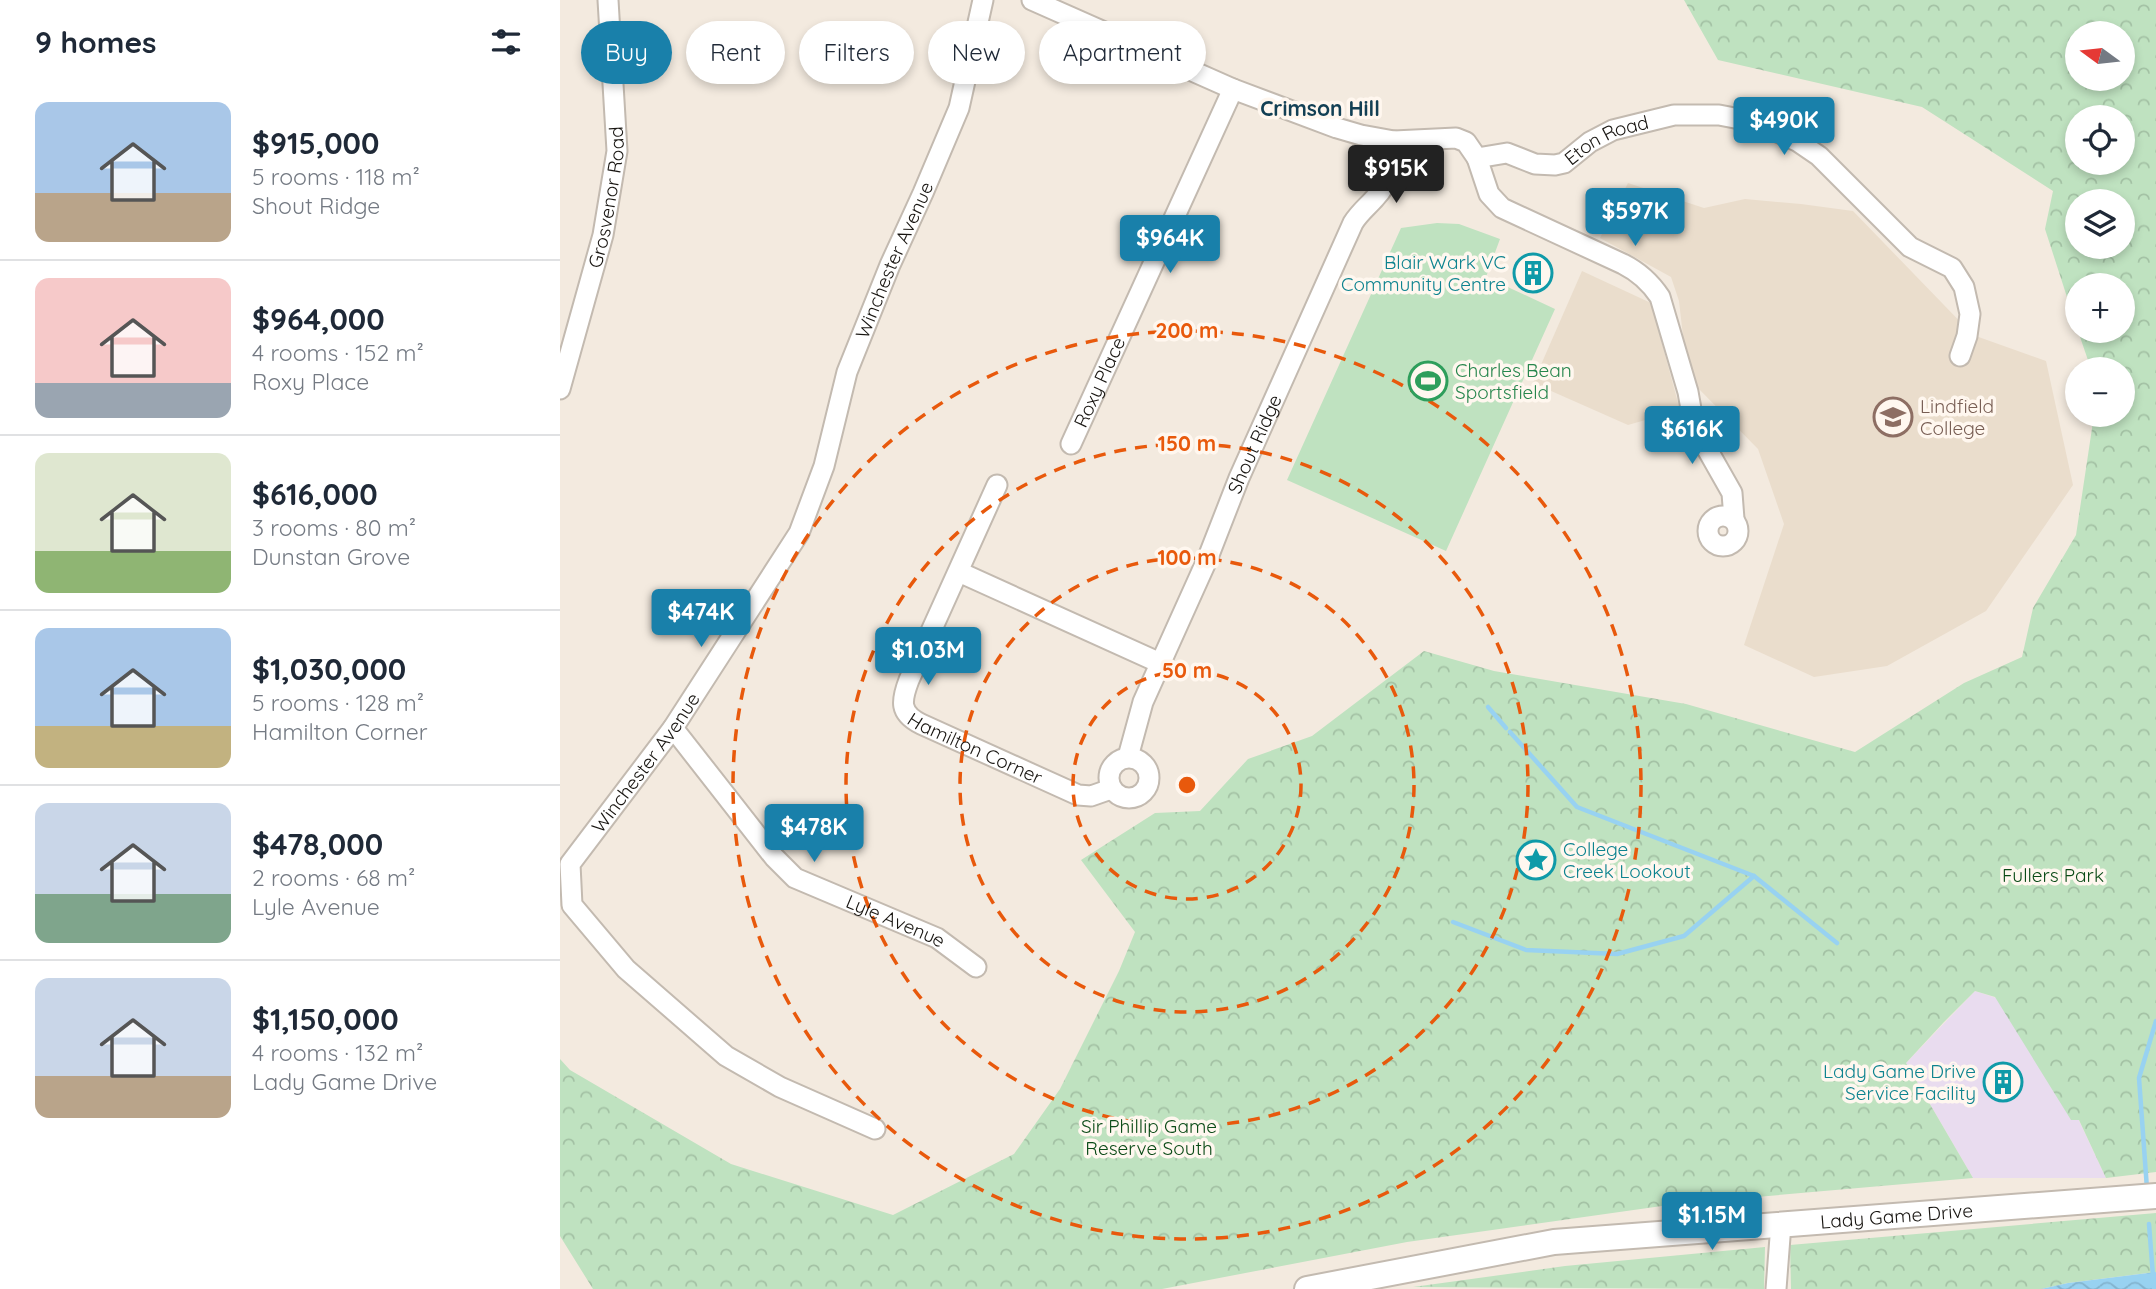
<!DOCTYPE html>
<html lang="en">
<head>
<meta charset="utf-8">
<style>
  body { margin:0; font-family:Quicksand,sans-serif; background:#f6f6f7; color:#1f2937; height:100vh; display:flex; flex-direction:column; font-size:26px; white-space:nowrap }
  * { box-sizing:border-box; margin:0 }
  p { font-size:23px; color:#747a83 }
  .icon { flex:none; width:38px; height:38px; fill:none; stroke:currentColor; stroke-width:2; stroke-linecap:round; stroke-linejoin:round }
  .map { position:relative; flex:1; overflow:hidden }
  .panel { display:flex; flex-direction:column; background:#fff; width:560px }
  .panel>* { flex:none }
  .banner { position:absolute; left:21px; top:21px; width:665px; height:63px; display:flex; gap:14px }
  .needle { width:46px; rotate:285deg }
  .controls { position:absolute; left:1505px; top:21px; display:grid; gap:14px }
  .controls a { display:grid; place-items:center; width:70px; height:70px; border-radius:50%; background:#fff; box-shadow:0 4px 10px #0003; font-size:35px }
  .price { position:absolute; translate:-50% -60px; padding:0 16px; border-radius:7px; background:#1980aa; color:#fff; font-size:23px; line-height:46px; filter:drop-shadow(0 2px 4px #0008) }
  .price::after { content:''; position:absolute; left:50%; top:42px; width:21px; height:16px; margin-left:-10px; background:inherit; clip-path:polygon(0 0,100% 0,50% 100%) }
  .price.on { background:#222; color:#fff }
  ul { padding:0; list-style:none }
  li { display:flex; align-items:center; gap:21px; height:175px; padding:0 35px }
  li+li { border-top:2px solid #e0e1e3 }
  li span { display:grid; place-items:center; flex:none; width:196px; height:140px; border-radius:14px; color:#555 }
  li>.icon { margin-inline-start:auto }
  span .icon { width:84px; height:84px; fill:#fffc; stroke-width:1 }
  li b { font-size:30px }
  h2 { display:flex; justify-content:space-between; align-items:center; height:84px; padding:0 35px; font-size:30px }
  .chip { padding:0 24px; border-radius:32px; background:#fff; box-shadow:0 4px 10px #0003; font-size:24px; line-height:63px }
  .chip.on { background:#1980aa; color:#fff }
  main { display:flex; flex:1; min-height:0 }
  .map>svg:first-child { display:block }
  .industrial { fill:#e9dcef }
  .built { fill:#eaddcc }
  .forest { fill:url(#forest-crowns); fill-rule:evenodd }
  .garden { fill:#bfe2c0 }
  .water { fill:url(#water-waves) }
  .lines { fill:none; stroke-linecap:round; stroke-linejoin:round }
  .stream { stroke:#98d2f1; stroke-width:4.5 }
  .minor-casing { stroke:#c3bab0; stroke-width:23 }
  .major-casing { stroke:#c3bab0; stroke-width:28 }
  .minor { stroke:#fff; stroke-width:19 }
  .major { stroke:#fff; stroke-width:24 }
  .ring { fill:none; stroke:#e8590c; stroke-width:3.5; stroke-dasharray:12 9 }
  .labels { text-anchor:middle; stroke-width:7; stroke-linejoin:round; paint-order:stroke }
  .street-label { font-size:19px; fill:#171410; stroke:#fff7ef }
  .culture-label { font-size:19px; fill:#0d838f; stroke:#fff7ef; text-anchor:end }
  .leisure-label { font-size:19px; fill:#27864d; stroke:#fff7ef; text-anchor:start }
  .education-label { font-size:19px; fill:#785e54; stroke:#fff7ef; text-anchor:start }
  .park-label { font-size:19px; fill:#0b4b17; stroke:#fff7ef }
  .neighbourhood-label { font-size:21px; font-weight:bold; fill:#134055; stroke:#fff7ef }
  .centre { fill:#e8590c; stroke:#fff7ef; stroke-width:3.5 }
  .ring-label { font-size:21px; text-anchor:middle; font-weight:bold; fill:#e8590c; stroke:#fff7ef; stroke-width:7; stroke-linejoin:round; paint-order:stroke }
</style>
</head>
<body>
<main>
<section class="panel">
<h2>9 homes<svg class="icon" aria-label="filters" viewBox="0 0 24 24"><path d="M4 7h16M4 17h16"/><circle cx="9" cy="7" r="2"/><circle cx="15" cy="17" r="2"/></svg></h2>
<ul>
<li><span style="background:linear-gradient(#a9c7e8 65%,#b9a48a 0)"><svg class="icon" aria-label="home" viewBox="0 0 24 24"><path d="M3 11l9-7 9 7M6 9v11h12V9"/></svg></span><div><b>$915,000</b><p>5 rooms · 118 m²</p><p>Shout Ridge</p></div></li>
<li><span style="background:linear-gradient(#f6c9c9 75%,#9aa5b1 0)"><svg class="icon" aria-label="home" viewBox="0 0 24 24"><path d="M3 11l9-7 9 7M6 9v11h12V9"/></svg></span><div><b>$964,000</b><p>4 rooms · 152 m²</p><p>Roxy Place</p></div></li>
<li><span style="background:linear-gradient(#dfe7d0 70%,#8fb573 0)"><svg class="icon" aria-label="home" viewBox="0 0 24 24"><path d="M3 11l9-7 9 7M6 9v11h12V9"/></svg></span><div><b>$616,000</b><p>3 rooms · 80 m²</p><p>Dunstan Grove</p></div></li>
<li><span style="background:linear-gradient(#a9c7e8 70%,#c2b280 0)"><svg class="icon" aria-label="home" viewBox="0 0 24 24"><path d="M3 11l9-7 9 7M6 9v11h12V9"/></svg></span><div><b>$1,030,000</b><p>5 rooms · 128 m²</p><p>Hamilton Corner</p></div></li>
<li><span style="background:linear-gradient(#c9d6e8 65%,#7fa58c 0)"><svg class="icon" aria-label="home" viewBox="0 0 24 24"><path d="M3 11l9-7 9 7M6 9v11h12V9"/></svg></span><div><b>$478,000</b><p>2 rooms · 68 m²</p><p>Lyle Avenue</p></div></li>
<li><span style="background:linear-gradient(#c9d6e8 70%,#b9a48a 0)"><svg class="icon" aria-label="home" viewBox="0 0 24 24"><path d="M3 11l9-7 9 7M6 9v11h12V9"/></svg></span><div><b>$1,150,000</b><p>4 rooms · 132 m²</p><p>Lady Game Drive</p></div></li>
</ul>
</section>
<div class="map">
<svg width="1596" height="1289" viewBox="0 0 1596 1289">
  <defs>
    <pattern id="forest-crowns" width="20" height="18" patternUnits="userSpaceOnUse" patternTransform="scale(1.75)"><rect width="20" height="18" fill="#bfe2c0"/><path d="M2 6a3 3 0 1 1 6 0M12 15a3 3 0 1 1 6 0" fill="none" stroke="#a3c1a4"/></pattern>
    <pattern id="water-waves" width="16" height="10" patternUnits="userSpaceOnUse" patternTransform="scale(1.75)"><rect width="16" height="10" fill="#98d2f1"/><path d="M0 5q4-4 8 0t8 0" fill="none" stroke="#82b3ce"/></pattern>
  </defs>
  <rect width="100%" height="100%" fill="#f3eadf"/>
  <!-- industrial -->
  <path class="industrial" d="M1415,991l34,11 43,61 54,115h-133l-67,-115z"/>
  <!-- built -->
  <g class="built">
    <path d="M1068,183l76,25 41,-9 56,5 52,7 120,124 73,26 27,124 -87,126 -99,55 -73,11 -70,-32 40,-121 -26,-75 -62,-63 -12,-41 -5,-44 -8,-24 -71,-39z"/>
    <path d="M1022,271l69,32 29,107 -52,15 -95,-42z"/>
  </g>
  <!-- forest -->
  <g class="forest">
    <path d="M1124,0h472v1172l-50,6 -27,-58h-8l-76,-123 -20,-6 -31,31 -38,41 67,115 -297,26 -269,38 -245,47h-569l-33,-53v-177l10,11 161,94 162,51 121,-61 46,-65 59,-118 16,-39 -54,-72 74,-47 45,-2 48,-52 64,-23 112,-85 70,20 192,33 169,48 109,-69 58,-26 11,-49 43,-73 18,-120h29v-46h-32l-13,-38h45v-46h-46v43l-32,-99 8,-38 -131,-84 -204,-47zM1517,33h46v46h-46zM1517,117h46v46h-46zM1563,201v46h-46v-46z"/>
    <path d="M1596,1213v59l-88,11 -27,6h-250l-1,-44z"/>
    <path d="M1205,1247l-1,42 -351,-2 152,-21z"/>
  </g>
  <!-- garden -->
  <path class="garden" d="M877,223l22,1 41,15 -14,38 69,32 -109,242 -159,-71 114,-252z"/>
  <!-- water -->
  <path class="water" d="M1596,1272v17h-115l27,-6z"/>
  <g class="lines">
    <!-- stream -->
    <g class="stream">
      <path d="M928,707l18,21"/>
      <path d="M950,732l67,75 177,69 83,67"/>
      <path d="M893,922l73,28 91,4 67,-18 70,-60"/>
      <path d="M1587,1189l-8,-111 17,-57"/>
      <path d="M1589,1224l5,65"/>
    </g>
    <defs>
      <g id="minor">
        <path id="s1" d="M472,0l201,89 104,39 24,7 33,6 62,-3 10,4 11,16 30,-5 28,11 20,1 9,-2 26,-21 23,-12 61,-15h45l26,5 26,9 26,12 22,15 91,91 42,21 12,19 6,27 -3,22 -7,20"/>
        <path d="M917,158l12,36 13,14 121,56c16,8 27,18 37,33l28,95 6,34 38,67 2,26"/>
        <path id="s2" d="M0,389l43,-154 14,-84 -9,-151"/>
        <path id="s3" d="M511,444l162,-355"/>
        <path id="s4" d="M437,485l-88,195c-8,21 -10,33 12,44l157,71 13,1 20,-7"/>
        <circle cx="1163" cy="531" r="15"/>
        <path d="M399,572l201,91"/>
        <path id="s5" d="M113,728l101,129 21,21 142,60 39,29"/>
        <path id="s6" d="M568,757l15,-55 64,-142 32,-82 114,-255c6,-10 15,-17 22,-25 15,-16 18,-35 19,-57"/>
        <circle cx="569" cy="778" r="20"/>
        <path id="s7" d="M315,1129l-95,-42 -54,-31 -100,-87 -54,-64 -2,-41 103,-136 126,-195 25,-67 23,-94 43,-107 33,-72 36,-85 24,-108"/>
        <path d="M1216,1289l5,-65"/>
      </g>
      <g id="major">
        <path id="s8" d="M747,1289l247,-47 602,-46"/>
      </g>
    </defs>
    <!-- minor casing -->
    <use href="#minor" class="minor-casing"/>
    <!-- major casing -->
    <use href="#major" class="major-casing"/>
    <!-- minor -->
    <use href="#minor" class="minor"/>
    <!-- major -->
    <use href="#major" class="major"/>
  </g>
  <!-- distance rings -->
  <g class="ring">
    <circle cx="627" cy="785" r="114"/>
    <circle cx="627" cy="785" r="227"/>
    <circle cx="627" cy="785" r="341"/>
    <circle cx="627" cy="785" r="454"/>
  </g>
  <!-- icons -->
  <defs>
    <symbol id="building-ring" viewBox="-11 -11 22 22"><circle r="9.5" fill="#fff7ef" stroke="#0f9aa8" stroke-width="1.5"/><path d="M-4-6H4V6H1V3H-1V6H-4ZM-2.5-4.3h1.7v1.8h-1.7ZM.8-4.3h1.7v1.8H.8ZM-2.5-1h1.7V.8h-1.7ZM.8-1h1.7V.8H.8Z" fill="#0f9aa8"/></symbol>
    <symbol id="stadium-ring" viewBox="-11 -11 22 22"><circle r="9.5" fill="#fff7ef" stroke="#2e9e5b" stroke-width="1.5"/><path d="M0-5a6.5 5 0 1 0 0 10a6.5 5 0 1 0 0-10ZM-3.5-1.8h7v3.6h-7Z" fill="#2e9e5b"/></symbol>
    <symbol id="school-ring" viewBox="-11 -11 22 22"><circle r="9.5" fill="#fff7ef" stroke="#8d6e63" stroke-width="1.5"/><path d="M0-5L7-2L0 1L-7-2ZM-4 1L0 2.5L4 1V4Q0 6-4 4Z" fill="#8d6e63"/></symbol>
    <symbol id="sight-ring" viewBox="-11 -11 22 22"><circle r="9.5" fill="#fff7ef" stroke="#0f9aa8" stroke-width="1.5"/><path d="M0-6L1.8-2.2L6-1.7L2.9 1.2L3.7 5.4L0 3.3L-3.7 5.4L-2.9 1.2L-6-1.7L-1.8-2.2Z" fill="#0f9aa8"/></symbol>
  </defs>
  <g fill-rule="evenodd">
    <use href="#building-ring" x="951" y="251" width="44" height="44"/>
    <use href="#stadium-ring" x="846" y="359" width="44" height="44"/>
    <use href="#school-ring" x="1311" y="395" width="44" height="44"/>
    <use href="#sight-ring" x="954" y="838" width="44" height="44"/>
    <use href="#building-ring" x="1421" y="1060" width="44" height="44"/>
  </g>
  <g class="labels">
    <!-- street labels -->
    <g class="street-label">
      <text dy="7" stroke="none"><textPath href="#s1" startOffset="621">Eton Road</textPath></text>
      <text dy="7" stroke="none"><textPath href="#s2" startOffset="198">Grosvenor Road</textPath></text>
      <text dy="7" stroke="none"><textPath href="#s7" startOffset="1116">Winchester Avenue</textPath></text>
      <text dy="7" stroke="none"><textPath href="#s3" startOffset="68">Roxy Place</textPath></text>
      <text dy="7" stroke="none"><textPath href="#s6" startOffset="338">Shout Ridge</textPath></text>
      <text dy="7" stroke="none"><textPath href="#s4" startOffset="326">Hamilton Corner</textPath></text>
      <text dy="7" stroke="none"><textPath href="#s7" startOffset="550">Winchester Avenue</textPath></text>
      <text dy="7" stroke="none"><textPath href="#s5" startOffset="303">Lyle Avenue</textPath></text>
      <text dy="7" stroke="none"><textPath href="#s8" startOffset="595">Lady Game Drive</textPath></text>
    </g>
    <!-- culture labels -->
    <g class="culture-label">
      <text x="946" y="269">Blair Wark VC<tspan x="946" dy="22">Community Centre</tspan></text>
      <text x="1003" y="856" text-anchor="start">College<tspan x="1003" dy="22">Creek Lookout</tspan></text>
      <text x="1416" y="1078">Lady Game Drive<tspan x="1416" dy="22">Service Facility</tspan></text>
    </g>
    <!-- leisure labels -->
    <g class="leisure-label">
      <text x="895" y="377">Charles Bean<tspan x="895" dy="22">Sportsfield</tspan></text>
    </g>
    <!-- education labels -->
    <g class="education-label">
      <text x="1360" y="413">Lindfield<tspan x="1360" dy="22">College</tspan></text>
    </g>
    <!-- park labels -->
    <g class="park-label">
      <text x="1493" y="882">Fullers Park</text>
      <text x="589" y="1133">Sir Phillip Game<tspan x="589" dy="22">Reserve South</tspan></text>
    </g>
    <!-- neighbourhood labels -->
    <g class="neighbourhood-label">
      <text x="760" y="116">Crimson Hill</text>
    </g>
  </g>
  <circle cx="627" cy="785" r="10" class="centre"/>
  <g class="ring-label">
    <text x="627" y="338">200 m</text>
    <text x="627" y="451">150 m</text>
    <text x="627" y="565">100 m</text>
    <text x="627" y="678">50 m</text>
  </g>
</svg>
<div class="controls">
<a><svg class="needle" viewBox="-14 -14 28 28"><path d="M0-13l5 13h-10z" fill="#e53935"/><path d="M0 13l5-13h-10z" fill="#747a83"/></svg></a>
<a><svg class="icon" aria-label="locate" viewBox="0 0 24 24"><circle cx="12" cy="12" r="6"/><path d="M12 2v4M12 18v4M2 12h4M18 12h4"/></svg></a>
<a><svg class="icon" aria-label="layers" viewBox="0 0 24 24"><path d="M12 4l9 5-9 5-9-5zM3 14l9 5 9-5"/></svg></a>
<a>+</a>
<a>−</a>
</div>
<b class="price" style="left:1224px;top:157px">$490K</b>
<b class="price on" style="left:836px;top:205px">$915K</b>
<b class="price" style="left:1075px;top:248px">$597K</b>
<b class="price" style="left:610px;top:275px">$964K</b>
<b class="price" style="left:1132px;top:466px">$616K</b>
<b class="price" style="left:141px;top:649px">$474K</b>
<b class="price" style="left:368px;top:687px">$1.03M</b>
<b class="price" style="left:254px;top:864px">$478K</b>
<b class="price" style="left:1152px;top:1252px">$1.15M</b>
<div class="banner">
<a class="chip on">Buy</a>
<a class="chip">Rent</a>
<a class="chip">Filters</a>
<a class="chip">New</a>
<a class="chip">Apartment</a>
</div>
</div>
</main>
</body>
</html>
